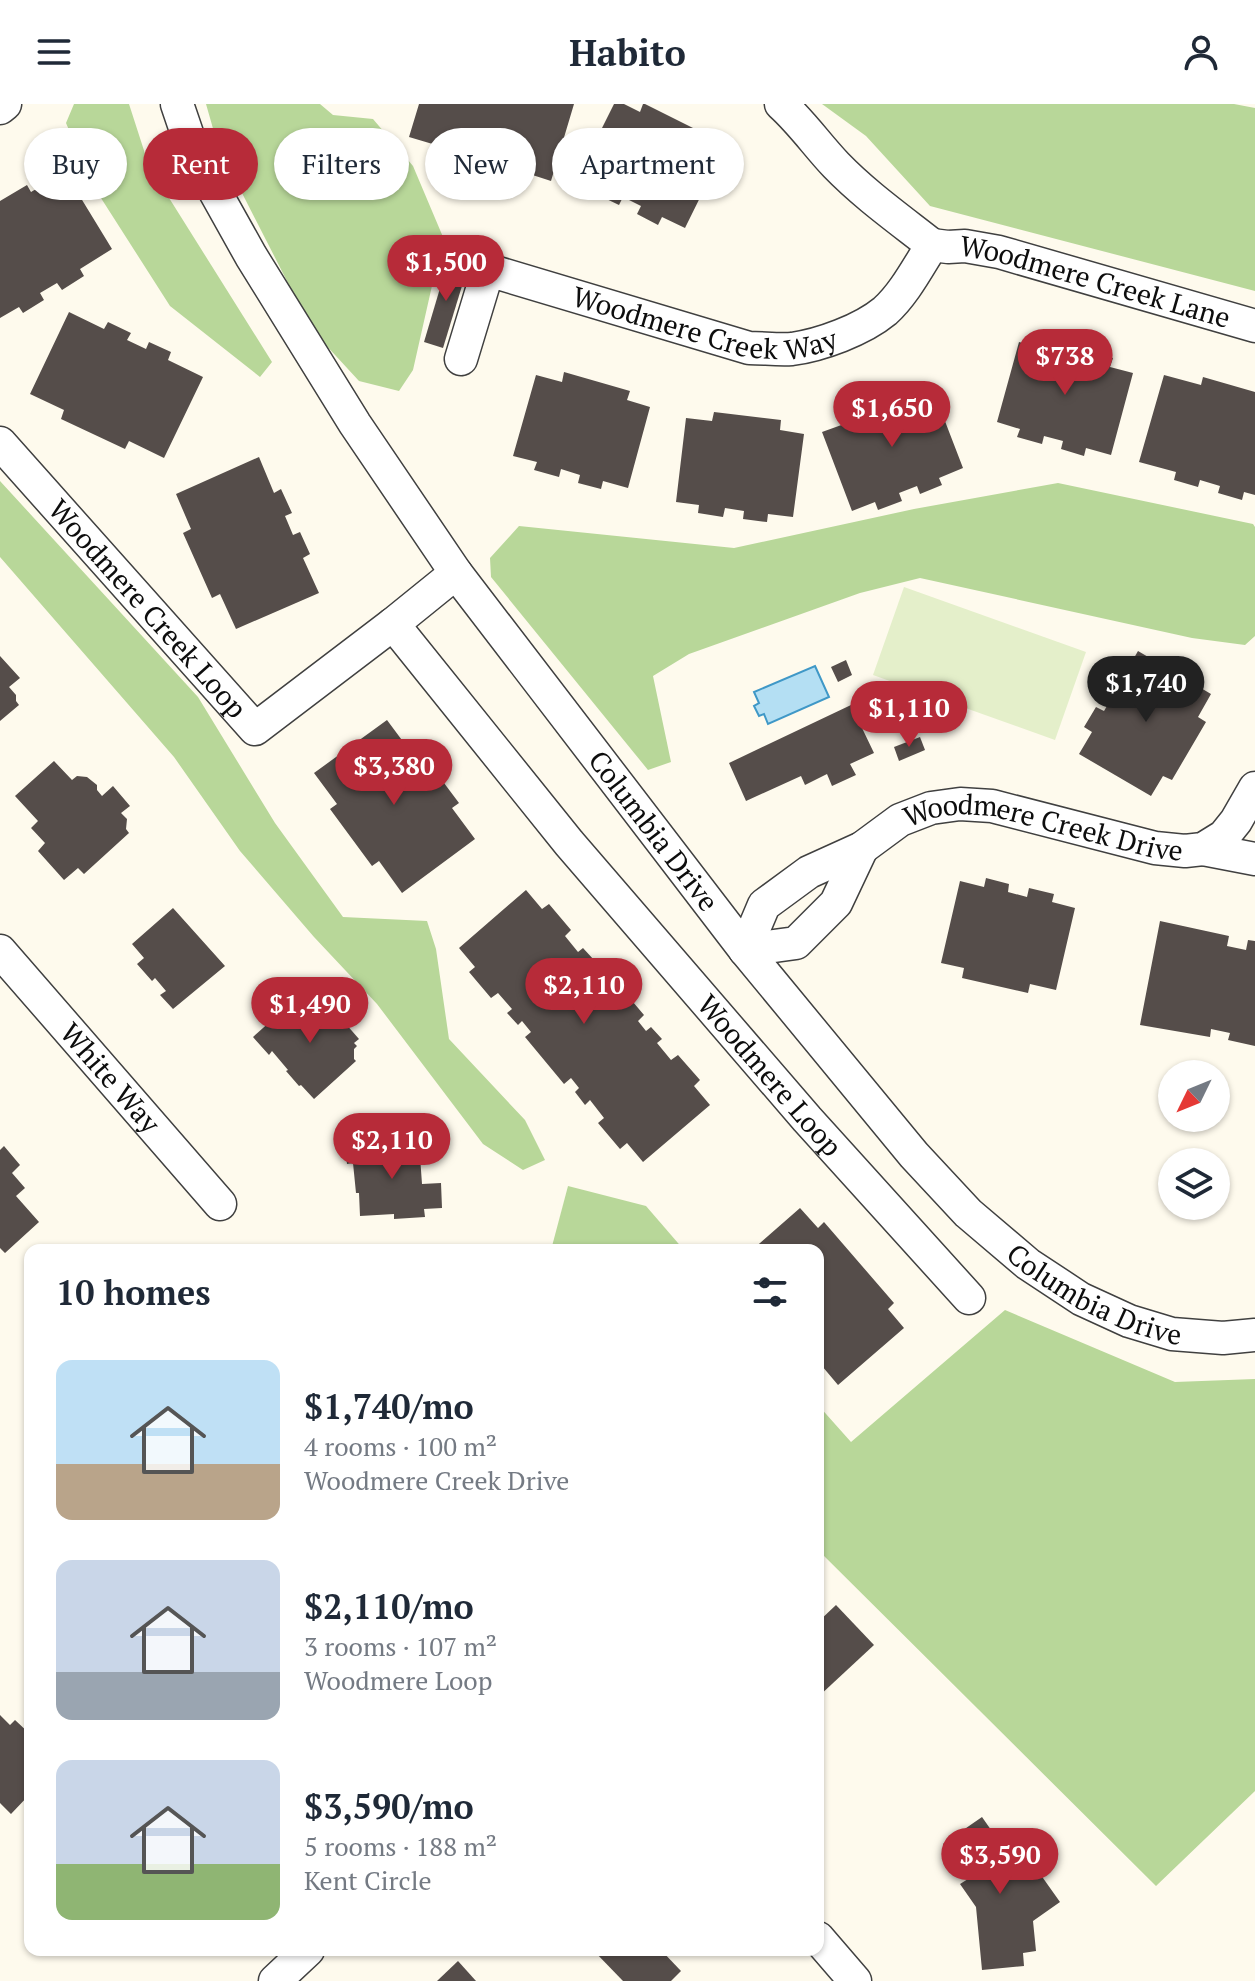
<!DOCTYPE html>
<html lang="en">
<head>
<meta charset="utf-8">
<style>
  body { margin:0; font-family:"PT Serif",serif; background:#f2f2f3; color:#1f2937; height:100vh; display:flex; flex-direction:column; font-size:30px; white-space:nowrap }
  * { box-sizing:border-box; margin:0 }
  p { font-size:26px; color:#747a83 }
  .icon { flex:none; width:44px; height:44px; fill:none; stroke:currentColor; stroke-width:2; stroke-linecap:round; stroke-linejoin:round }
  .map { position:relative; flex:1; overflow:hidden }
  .drawer { position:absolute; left:24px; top:1140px; width:800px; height:712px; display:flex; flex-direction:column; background:#fff; border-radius:16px; box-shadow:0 2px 6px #0004 }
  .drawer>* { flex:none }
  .banner { position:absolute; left:24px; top:24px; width:800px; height:72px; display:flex; gap:16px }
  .needle { width:52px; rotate:227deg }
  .controls { position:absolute; left:1158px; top:956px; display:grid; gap:16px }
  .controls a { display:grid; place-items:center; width:72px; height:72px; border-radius:50%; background:#fff; box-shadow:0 2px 6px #0004; font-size:40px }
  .price { position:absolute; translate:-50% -68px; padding:0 18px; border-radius:28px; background:#b72b39; color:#fff; font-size:26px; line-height:52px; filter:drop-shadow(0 2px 4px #0008) }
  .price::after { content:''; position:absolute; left:50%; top:48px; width:24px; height:18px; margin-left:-12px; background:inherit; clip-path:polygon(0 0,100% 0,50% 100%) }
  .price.active { background:#222; color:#fff }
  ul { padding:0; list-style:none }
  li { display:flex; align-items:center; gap:24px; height:200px; padding:0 32px }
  li span { display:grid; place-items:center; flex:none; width:224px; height:160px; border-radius:16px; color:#555 }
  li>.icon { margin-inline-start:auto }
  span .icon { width:96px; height:96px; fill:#fffc; stroke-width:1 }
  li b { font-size:34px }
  h2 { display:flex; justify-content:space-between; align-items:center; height:96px; padding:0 32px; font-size:34px }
  .pill { padding:0 28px; border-radius:36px; background:#fff; box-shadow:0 2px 6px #0004; font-size:28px; line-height:72px }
  .pill.active { background:#b72b39; color:#fff }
  header { display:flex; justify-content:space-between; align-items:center; height:104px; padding:0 32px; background:#fff; font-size:36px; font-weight:700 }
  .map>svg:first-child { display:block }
  .forest { fill:#b8d799 }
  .pitch { fill:#e4efca }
  .water { fill:#b4dff3; stroke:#3f98c7; stroke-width:2 }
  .building { fill:#554d4a }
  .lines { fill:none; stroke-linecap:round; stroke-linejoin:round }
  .street-casing { stroke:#404040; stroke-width:35 }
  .street { stroke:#fff; stroke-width:32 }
  .labels { text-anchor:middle; stroke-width:8; stroke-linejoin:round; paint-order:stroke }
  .street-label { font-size:28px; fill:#0d0d0d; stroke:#fff }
</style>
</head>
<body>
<header><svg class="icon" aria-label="menu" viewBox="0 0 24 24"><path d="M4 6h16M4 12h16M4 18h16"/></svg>Habito<svg class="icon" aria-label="person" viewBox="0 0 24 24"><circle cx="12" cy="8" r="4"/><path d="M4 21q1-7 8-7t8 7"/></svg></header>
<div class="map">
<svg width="1255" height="1877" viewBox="0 0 1255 1877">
  <rect width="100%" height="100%" fill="#fefaed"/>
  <!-- forest -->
  <g class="forest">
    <path d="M74,0h55l20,62 123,196 -12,15 -90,-71 -78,-122 -26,-61z"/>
    <path d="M206,0h114l13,11 40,4 40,47 30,71 -30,133 -14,21 -40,-10 -47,-51 -94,-184z"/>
    <path d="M822,0h412l21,4v183l-325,-85 -64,-70z"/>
    <path d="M0,377l198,216 77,126 68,94 84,4 9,28 13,90 76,81 20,40 -22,10 -40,-26 -106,-140 -63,-67 -74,-86 -66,-94 -174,-200z"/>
    <path d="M1058,379l195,41 2,3v109l-10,9 -53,-7 -272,-60 -60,15 -171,61 -36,22 18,86 -23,8 -157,-193 -1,-19 29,-32 215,22 180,-39z"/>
    <path d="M568,1082l78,20 38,44h-133z"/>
    <path d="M1005,1206l170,72 80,-3v412l-99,95 -338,-336v-145l33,37z"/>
  </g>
  <!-- pitch -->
  <path class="pitch" d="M904,483l182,65 -31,88 -182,-65z"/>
  <!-- water -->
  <path class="water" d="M815,562l14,31 -61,27 -4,-10 -5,2 -5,-10 5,-3 -5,-11z"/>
  <!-- building -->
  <g class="building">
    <path d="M419,0h155l-23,77 -37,-12 -3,8 -24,-8 3,-8 -20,-6 -2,8 -24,-7 2,-8 -37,-11z"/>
    <path d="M614,0h10l16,8 3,-8h2l60,30 -5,8 22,11 -37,75 -23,-11 -4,8 -21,-11 4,-8 -18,-9 -4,8 -23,-11 4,-8 -22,-10z"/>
    <path d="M65,68l47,77 -32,20 4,7 -22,14 -5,-7 -17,10 4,7 -21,13 -4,-6 -19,11v-117l27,-16 4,7z"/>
    <path d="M449,154l20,5 -26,85 -19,-6z"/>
    <path d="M69,208l35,17 4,-7 23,11 -4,7 19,9 3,-7 22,10 -3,8 35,17 -39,81 -35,-17 -4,8 -64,-30 3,-9 -34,-16z"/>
    <path d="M1047,235l66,19 -3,9 23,6 -22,82 -25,-7 -2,8 -23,-7 2,-8 -19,-5 -2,8 -25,-7 3,-8 -23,-7 22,-80 26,7z"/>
    <path d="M564,268l66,19 -3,9 23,7 -22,81 -25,-7 -2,8 -23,-6 2,-8 -19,-6 -2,8 -25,-7 3,-8 -24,-6 23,-81 26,7z"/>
    <path d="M1164,271l37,10 2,-8 52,15v103l-11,-3 -2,8 -24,-7 2,-7 -20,-6 -2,7 -24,-7 2,-8 -37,-10z"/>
    <path d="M907,285l3,9 23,-8 30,78 -24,10 3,7 -22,9 -3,-8 -18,7 3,8 -24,9 -3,-8 -23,9 -30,-79 25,-9 -4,-10z"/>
    <path d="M714,308l67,8 -1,10 24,4 -11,83 -25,-3 -1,8 -24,-3 1,-8 -19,-3 -2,9 -25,-4 1,-8 -23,-3 10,-84 26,3z"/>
    <path d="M259,353l15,36 7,-4 11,24 -7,3 8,19 7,-3 10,22 -7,4 16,35 -83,36 -16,-35 -8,4 -29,-65 8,-4 -15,-35z"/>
    <path d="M1138,547l73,43 -13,23 8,5 -34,58 -9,-4 -12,20 -72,-42 13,-22 -8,-5 12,-20 8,4 10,-17 -8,-5 13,-21 7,4z"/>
    <path d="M0,552l20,22 -11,9 7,8v6l3,4 -19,16z"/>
    <path d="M846,556l6,15 -14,7 -7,-15z"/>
    <path d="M851,601l23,48 -24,11 6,11 -24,11 -5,-12 -22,11 -4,-9 -55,25 -17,-38z"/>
    <path d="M387,616l23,31 7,-5 15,21 -7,5 12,16 7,-5 15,20 -7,5 23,31 -73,54 -23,-32 -7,5 -42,-57 7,-5 -23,-31z"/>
    <path d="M920,633l5,13 -26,11 -5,-14z"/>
    <path d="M54,657l18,19 5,-4 10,1 10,8v5l5,6 11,-10 17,20 -9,7 6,6 -1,10 3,4 -45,41 -6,-6 -14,12 -26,-29 7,-8 -14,-15 7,-7 -23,-25z"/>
    <path d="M986,774l23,6 -1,8 19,5 2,-9 25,6 -2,8 23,6 -19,82 -26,-6 -2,9 -66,-15 2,-10 -23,-5 19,-82 24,6z"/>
    <path d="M526,786l16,19 7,-5 22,26 -6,6 13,16 5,-4 11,12 -5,4 9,11 7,-6 39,46 -6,6 8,10 5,-4 11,12 -5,4 14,17 7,-5 22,25 -6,6 16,19 -67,57 -16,-19 -7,6 -22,-26 6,-5 -14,-18 -5,5 -10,-13 4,-4 -8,-10 -7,6 -39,-47 6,-5 -9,-11 -4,4 -11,-12 5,-4 -14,-16 -7,5 -22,-26 6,-5 -16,-19z"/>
    <path d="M173,804l52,58 -52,43 -13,-14 6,-4 -11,-13 -3,3 -15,-17 7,-6 -12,-14z"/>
    <path d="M1160,817l69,15 -2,10 19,4 2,-10 7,1v105l-27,-6 2,-7 -19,-4 -1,8 -70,-12z"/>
    <path d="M300,891l20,22 11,-10 28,32 -5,4 3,3 -3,3v10l2,2 -42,38 -13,-14 -2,1 -13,-15 2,-1 -16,-19 -3,4 -16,-18z"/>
    <path d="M419,1038l3,42 19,-1 1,25 -18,1 1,8 -31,2v-5l-34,2 -1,-23h-3l-3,-30 -6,1 -2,-18z"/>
    <path d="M4,1042l16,19 -8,8 13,15 -9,8 23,26 -34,31 -5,-5v-98z"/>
    <path d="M800,1104l18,20 6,-6 70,81 -6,6 16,19 -66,57 -16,-19 -4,3v-119h-66z"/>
    <path d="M836,1501l38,40 -56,52v-75z"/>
    <path d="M0,1611l10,10 5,-5 15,14v60l-19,20 -11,-11z"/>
    <path d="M982,1713l44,63 12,-9 22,31 -27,19 3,30 -13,2 1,13 -42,4 -6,-63 -16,-23 8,-5 -25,-35z"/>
    <path d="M593,1846h68l20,21 -10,10h-48z"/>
    <path d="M458,1857l18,20h-39z"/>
  </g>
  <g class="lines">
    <defs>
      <g id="street">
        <path id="s1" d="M177,0l17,50 57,102 104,168 101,149 289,377 169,205 54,58 60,51 53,35 48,22 43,13 51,4 32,-3"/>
        <path d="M781,0c21,19 36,41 55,61 29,30 63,54 96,80"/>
        <path d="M0,4l5,-4"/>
        <path id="s2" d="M932,141l16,2 17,-1 34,6 256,74"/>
        <path id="s3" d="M461,255l27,-89 261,78c14,0 29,2 43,1 29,-4 70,-19 93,-38 19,-17 33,-44 47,-66"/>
        <path id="s4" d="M0,339l255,286 138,-105 63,-51"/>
        <path id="s5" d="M393,520l176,219 238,276 162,179"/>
        <path d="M1203,745l52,10"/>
        <path id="s6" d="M745,846l19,-45 45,-33 53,-24 38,-28 31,-12 29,-4 32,2 163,42 30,3 18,-2 21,-13 12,-15 19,-33"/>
        <path d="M745,846l51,-7 40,-40 26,-55"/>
        <path id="s7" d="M0,847l220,253"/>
        <path d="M818,1834l37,43"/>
        <path d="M275,1877l33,-31"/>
      </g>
    </defs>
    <!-- street casing -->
    <use href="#street" class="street-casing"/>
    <!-- street -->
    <use href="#street" class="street"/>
  </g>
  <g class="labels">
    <!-- street labels -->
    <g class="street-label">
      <text dy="10" stroke="none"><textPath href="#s2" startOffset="168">Woodmere Creek Lane</textPath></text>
      <text dy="10" stroke="none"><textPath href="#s3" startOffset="318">Woodmere Creek Way</textPath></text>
      <text dy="10" stroke="none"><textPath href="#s4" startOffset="222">Woodmere Creek Loop</textPath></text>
      <text dy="10" stroke="none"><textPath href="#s1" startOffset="872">Columbia Drive</textPath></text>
      <text dy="10" stroke="none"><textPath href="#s6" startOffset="358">Woodmere Creek Drive</textPath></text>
      <text dy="10" stroke="none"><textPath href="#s5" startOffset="588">Woodmere Loop</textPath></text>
      <text dy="10" stroke="none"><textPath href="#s7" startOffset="168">White Way</textPath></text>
      <text dy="10" stroke="none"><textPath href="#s1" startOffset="1520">Columbia Drive</textPath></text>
    </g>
  </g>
</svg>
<div class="controls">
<a><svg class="needle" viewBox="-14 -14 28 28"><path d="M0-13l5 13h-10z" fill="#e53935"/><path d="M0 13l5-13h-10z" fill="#747a83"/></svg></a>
<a><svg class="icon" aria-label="layers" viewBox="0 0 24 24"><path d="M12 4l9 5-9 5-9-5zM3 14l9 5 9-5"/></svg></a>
</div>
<b class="price" style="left:446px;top:199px">$1,500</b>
<b class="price" style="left:1065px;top:293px">$738</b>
<b class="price" style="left:892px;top:345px">$1,650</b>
<b class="price active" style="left:1146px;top:620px">$1,740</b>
<b class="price" style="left:909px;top:645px">$1,110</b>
<b class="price" style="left:394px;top:703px">$3,380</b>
<b class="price" style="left:584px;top:922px">$2,110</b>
<b class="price" style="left:310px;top:941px">$1,490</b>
<b class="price" style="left:392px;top:1077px">$2,110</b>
<b class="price" style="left:1000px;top:1792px">$3,590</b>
<div class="banner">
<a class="pill">Buy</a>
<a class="pill active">Rent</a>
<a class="pill">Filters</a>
<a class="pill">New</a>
<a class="pill">Apartment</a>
</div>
<section class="drawer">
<h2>10 homes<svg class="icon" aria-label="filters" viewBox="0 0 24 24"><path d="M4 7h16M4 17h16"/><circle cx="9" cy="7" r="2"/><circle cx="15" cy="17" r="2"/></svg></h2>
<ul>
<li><span style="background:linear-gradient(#bfe0f5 65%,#b9a48a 0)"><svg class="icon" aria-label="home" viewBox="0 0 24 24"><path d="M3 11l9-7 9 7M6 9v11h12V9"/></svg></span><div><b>$1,740/mo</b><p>4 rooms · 100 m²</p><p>Woodmere Creek Drive</p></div></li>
<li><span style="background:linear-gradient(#c9d6e8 70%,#9aa5b1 0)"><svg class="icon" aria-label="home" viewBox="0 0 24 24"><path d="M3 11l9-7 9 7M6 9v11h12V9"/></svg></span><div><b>$2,110/mo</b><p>3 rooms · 107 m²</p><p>Woodmere Loop</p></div></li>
<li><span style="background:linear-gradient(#c9d6e8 65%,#8fb573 0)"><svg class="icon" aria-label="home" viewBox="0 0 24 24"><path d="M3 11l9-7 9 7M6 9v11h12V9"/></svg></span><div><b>$3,590/mo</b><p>5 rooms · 188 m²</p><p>Kent Circle</p></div></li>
</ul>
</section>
</div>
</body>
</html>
